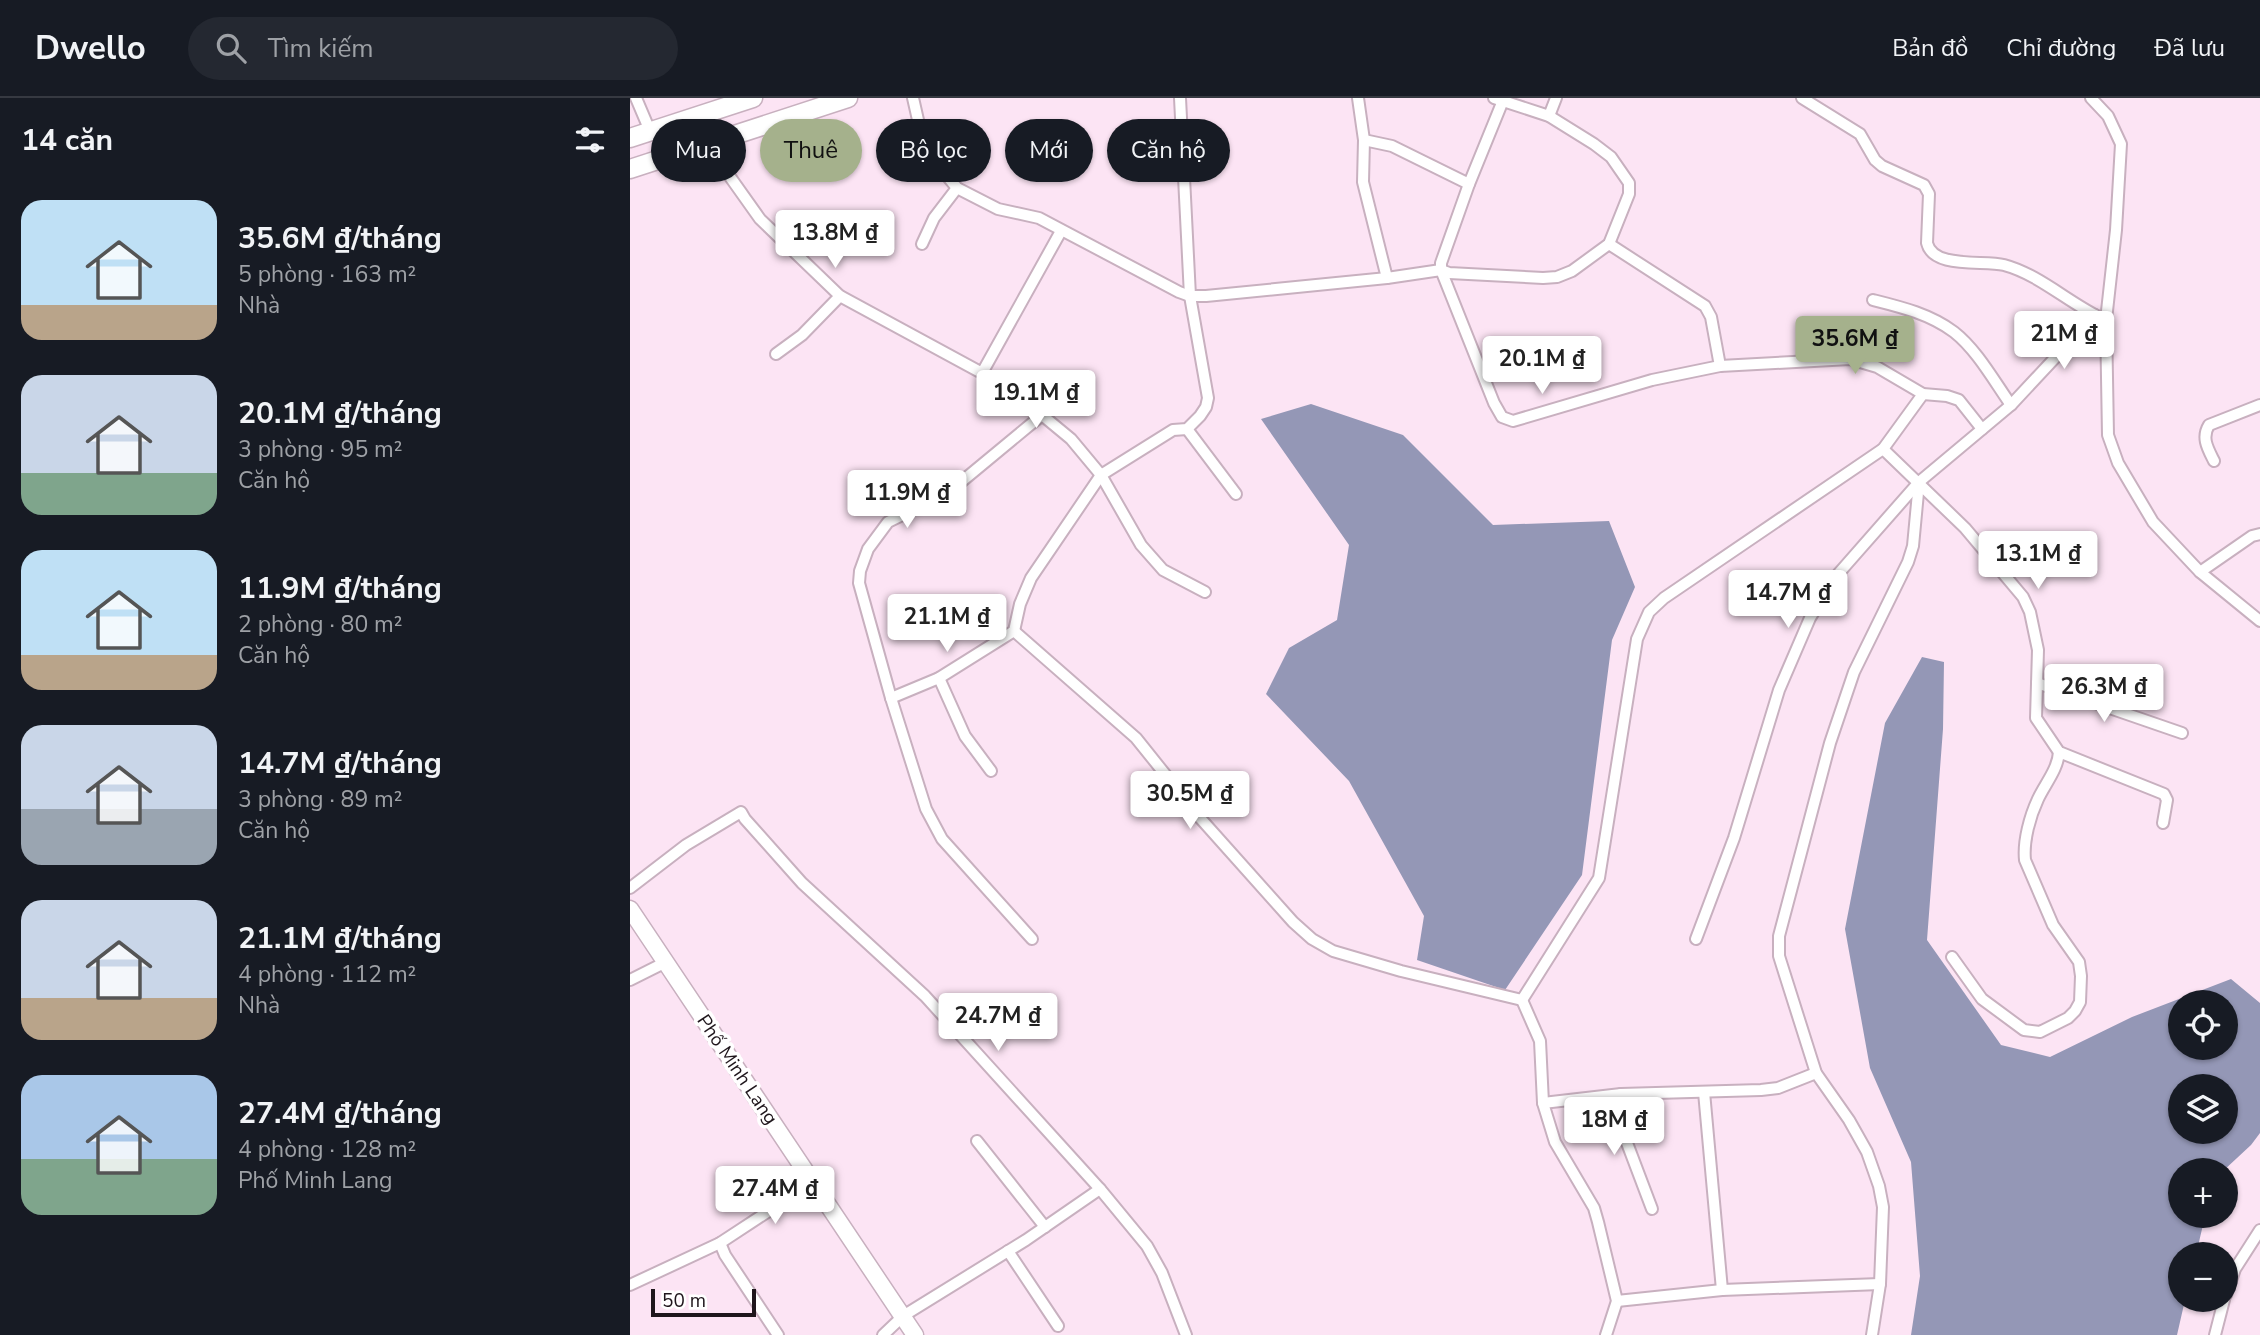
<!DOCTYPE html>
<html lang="vi">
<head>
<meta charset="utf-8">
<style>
  body { margin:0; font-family:"Nunito Sans",sans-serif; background:#242831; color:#f1f3f6; height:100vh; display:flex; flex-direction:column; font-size:26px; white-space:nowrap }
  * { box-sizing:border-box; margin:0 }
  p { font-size:23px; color:#9ea1a6 }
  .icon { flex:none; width:38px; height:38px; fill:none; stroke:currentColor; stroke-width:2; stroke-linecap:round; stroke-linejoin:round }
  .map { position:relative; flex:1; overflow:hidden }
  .sheet { display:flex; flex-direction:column; background:#171b24; width:630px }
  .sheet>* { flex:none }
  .banner { position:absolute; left:21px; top:21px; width:665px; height:63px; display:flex; gap:14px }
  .controls { position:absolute; left:1538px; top:892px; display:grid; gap:14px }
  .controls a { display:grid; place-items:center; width:70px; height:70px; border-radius:50%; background:#171b24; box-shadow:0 2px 5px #0004; font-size:35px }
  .scale { position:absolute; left:21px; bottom:18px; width:105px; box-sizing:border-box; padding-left:7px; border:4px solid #1f161c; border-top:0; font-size:19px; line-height:24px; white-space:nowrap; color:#1f161c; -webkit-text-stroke:5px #fff; paint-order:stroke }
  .price { position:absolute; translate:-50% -60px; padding:0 16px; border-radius:7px; background:#fff; color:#222; font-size:23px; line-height:46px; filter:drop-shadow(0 2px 4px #0008) }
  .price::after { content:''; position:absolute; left:50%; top:42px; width:21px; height:16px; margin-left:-10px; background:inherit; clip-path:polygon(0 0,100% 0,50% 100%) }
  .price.active { background:#a5b18c; color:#111 }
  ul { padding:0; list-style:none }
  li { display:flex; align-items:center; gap:21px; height:175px; padding:0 21px }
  li span { display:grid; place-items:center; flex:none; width:196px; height:140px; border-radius:21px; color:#555 }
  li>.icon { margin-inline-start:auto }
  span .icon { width:84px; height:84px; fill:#fffc; stroke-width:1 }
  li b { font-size:30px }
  h2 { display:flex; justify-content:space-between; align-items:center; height:84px; padding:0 21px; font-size:30px }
  .pill { padding:0 24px; border-radius:32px; background:#171b24; box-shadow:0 2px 5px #0004; font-size:24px; line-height:63px }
  .pill.active { background:#a5b18c; color:#111 }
  header { display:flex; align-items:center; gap:42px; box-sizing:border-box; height:98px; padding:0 35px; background:#171b24; border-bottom:2px solid #363941 }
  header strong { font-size:33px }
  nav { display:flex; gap:38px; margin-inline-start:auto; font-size:24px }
  .search { width:490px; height:63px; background:#242831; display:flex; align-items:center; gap:18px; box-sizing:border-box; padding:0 24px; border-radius:38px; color:#9ea1a6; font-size:26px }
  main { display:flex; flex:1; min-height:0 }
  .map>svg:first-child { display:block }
  .water { fill:#9497b6; fill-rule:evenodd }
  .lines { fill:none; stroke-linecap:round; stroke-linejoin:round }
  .street-casing { stroke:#c8b0bf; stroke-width:14 }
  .secondary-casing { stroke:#c8b0bf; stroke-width:19 }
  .primary-casing { stroke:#c8b0bf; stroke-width:21 }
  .street { stroke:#fff; stroke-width:10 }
  .secondary { stroke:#fff; stroke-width:16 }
  .primary { stroke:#fff; stroke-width:18 }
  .labels { text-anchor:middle; stroke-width:7; stroke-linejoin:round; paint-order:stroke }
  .street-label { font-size:19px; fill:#1f161c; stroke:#fff }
</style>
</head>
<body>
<header>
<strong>Dwello</strong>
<div class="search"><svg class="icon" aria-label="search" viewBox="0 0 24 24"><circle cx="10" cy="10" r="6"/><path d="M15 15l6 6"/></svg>Tìm kiếm</div>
<nav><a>Bản đồ</a><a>Chỉ đường</a><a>Đã lưu</a></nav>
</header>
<main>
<section class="sheet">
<h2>14 căn<svg class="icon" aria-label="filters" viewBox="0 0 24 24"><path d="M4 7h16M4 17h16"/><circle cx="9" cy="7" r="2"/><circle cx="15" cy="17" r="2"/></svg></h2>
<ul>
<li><span style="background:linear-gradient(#bfe0f5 75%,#b9a48a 0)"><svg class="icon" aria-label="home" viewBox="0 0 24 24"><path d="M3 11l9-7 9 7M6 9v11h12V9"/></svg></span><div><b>35.6M ₫/tháng</b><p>5 phòng · 163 m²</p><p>Nhà</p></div></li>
<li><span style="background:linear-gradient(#c9d6e8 70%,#7fa58c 0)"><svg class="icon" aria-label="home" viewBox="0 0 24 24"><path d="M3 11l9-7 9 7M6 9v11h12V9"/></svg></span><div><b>20.1M ₫/tháng</b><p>3 phòng · 95 m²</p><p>Căn hộ</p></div></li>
<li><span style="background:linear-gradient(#bfe0f5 75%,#b9a48a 0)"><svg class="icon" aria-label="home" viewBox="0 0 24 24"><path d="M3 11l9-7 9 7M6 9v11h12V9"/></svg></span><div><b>11.9M ₫/tháng</b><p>2 phòng · 80 m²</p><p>Căn hộ</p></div></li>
<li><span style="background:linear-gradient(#c9d6e8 60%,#9aa5b1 0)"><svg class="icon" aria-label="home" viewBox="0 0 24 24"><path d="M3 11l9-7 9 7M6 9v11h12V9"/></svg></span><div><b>14.7M ₫/tháng</b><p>3 phòng · 89 m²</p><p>Căn hộ</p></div></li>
<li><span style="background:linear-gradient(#c9d6e8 70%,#b9a48a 0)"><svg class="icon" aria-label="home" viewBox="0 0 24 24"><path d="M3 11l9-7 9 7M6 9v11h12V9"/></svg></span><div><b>21.1M ₫/tháng</b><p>4 phòng · 112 m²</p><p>Nhà</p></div></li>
<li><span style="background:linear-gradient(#a9c7e8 60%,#7fa58c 0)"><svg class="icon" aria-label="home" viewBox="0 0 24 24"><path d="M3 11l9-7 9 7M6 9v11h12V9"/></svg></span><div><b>27.4M ₫/tháng</b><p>4 phòng · 128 m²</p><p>Phố Minh Lang</p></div></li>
</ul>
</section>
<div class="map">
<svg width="1630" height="1237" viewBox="0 0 1630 1237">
  <rect width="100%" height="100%" fill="#fce4f4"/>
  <!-- water -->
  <g class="water">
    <path d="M681,306l92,31 90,90 116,-4 26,66 -23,53 -30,235 -77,115 -88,-30 7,-44 -75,-135 -83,-87 23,-46 48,-28 12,-75 -88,-126z"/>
    <path d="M1292,559l22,5 -1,67 -16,211 74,105 49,12 82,-40 99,-38 29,24v130l-9,12 -28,26h-43v45h25l-9,39h-16v45h5l-8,35h-266l9,-59 -9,-114 -41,-94 -25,-139 40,-206zM1550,905h46v45h-46zM1550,989h46v45h-46z"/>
  </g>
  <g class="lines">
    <defs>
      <g id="street">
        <path d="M6,0l14,33"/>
        <path d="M283,0l10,44 5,11 29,35 41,21 41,9 140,74 11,4h16l181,-18 54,-8 8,3 94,5 14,-1 15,-6 37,-27 20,-50v-11l-18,-26 -17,-13 -45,-28 -55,-18"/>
        <path d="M728,0l6,42 -1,42 24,96"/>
        <path d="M874,0l-35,86 -28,79v7l53,133 8,14 11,4 139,-41 68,-14 130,-7 27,8 46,27 24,2 12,4 23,29"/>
        <path d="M1172,0l58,36 15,26 7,6 42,19 5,9 -2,49c6,26 56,17 77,22 34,9 64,37 95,52"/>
        <path d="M1461,0l17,18 13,28 -5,86 -10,90 2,115 10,28 35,59 47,50 60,49"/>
        <path d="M919,18l7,-18"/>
        <path d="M734,42l28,6 77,38"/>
        <path d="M76,45l54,76 80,77 142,77 60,42 29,24 30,36 40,70 22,25 42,22"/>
        <path d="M292,146l12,-26 23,-30"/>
        <path d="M979,146l96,62 6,11 9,49"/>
        <path d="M1243,202c28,7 57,14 81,32 23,18 40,49 57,73"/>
        <path d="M146,256l26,-19 38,-39"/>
        <path d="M352,275l79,-142"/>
        <path d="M557,331l49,65"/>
        <path d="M1253,351l82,79 58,69 7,15 8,38 -2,68 23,34 105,42 3,6 -4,23"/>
        <path d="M1584,363c-6,-12 -13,-23 -5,-36l51,-20"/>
        <path d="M1570,474l52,-36 8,-2"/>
        <path d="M384,533l122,107 65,81 92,103 19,17 21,12 68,20 121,29"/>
        <path d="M309,580l26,58 26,35"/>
        <path d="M1407,585l145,50"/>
        <path d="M261,600l48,-20 75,-47 6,-27 11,-26 70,-103 72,-45 14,-1 13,-13 6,-9 2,-9 -18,-102 -10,-198"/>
        <path d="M0,790l56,-43 55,-33 4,7 57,64 123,113 175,193 47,57 15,27 24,62"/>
        <path d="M402,841l-90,-100 -16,-30 -35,-111 -32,-115 1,-12 8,-22 20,-27 61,-30 93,-77"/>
        <path d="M1066,841l38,-101 45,-148 31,-72 11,-18 18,-27 80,-91 92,-77 84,-90"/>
        <path d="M1322,859l30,42 42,31 16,2 28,-14 7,-7 5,-9 1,-26 -2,-14 -26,-37 -28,-65c-2,-19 5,-44 13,-61 7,-15 20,-30 21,-47"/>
        <path d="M0,882l36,-18"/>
        <path d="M892,902l77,-122 38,-239 12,-27 15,-14 219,-149 40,-55"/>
        <path d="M892,902l18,41 3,62 12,39 39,66 4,14 19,79 -11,34"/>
        <path d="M1074,994l18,198"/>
        <path d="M991,996l3,41 28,74"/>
        <path d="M913,1005l78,-9 140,-4 17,-2 38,-15"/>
        <path d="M347,1043l68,86"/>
        <path d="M90,1145l5,12 53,80"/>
        <path d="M378,1153l50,75"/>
        <path d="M0,1187l90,-42 93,-61"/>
        <path d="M1596,1197l9,-26 25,-39"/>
        <path d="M987,1203l105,-11 158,-6"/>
        <path d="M253,1237l20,-19 123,-76 74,-51"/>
        <path d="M1242,1237l8,-51 3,-77 -4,-21 -12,-34 -18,-32 -33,-47 -37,-117v-20l51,-193 24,-71 54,-110 5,-16 6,-64"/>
        <path d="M1585,1237l9,-35"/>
      </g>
      <path id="secondary" d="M0,811l285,426"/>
      <g id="primary">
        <path d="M0,40l123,-40"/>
        <path d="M0,71l218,-71"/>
      </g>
    </defs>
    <!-- street casing -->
    <use href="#street" class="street-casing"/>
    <!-- secondary casing -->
    <use href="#secondary" class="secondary-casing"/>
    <!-- primary casing -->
    <use href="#primary" class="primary-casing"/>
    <!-- street -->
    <use href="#street" class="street"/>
    <!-- secondary -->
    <use href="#secondary" class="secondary"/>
    <!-- primary -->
    <use href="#primary" class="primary"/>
  </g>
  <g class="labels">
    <!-- street labels -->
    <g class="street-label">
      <text transform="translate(108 971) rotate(56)" y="7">Phố Minh Lang</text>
    </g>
  </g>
</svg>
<div class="controls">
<a><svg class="icon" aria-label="locate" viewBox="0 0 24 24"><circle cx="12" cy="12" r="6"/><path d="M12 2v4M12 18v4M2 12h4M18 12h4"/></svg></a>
<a><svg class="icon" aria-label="layers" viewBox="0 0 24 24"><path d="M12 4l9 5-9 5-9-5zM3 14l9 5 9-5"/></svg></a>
<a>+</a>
<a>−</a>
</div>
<div class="scale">50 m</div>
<b class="price" style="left:205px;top:172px">13.8M ₫</b>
<b class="price" style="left:1434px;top:273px">21M ₫</b>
<b class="price active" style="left:1225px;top:278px">35.6M ₫</b>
<b class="price" style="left:912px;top:298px">20.1M ₫</b>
<b class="price" style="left:406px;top:332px">19.1M ₫</b>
<b class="price" style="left:277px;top:432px">11.9M ₫</b>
<b class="price" style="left:1408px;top:493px">13.1M ₫</b>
<b class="price" style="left:1158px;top:532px">14.7M ₫</b>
<b class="price" style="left:317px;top:556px">21.1M ₫</b>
<b class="price" style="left:1474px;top:626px">26.3M ₫</b>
<b class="price" style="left:560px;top:733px">30.5M ₫</b>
<b class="price" style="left:368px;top:955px">24.7M ₫</b>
<b class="price" style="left:984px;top:1059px">18M ₫</b>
<b class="price" style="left:145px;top:1128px">27.4M ₫</b>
<div class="banner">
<a class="pill">Mua</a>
<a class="pill active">Thuê</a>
<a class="pill">Bộ lọc</a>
<a class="pill">Mới</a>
<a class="pill">Căn hộ</a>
</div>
</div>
</main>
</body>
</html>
